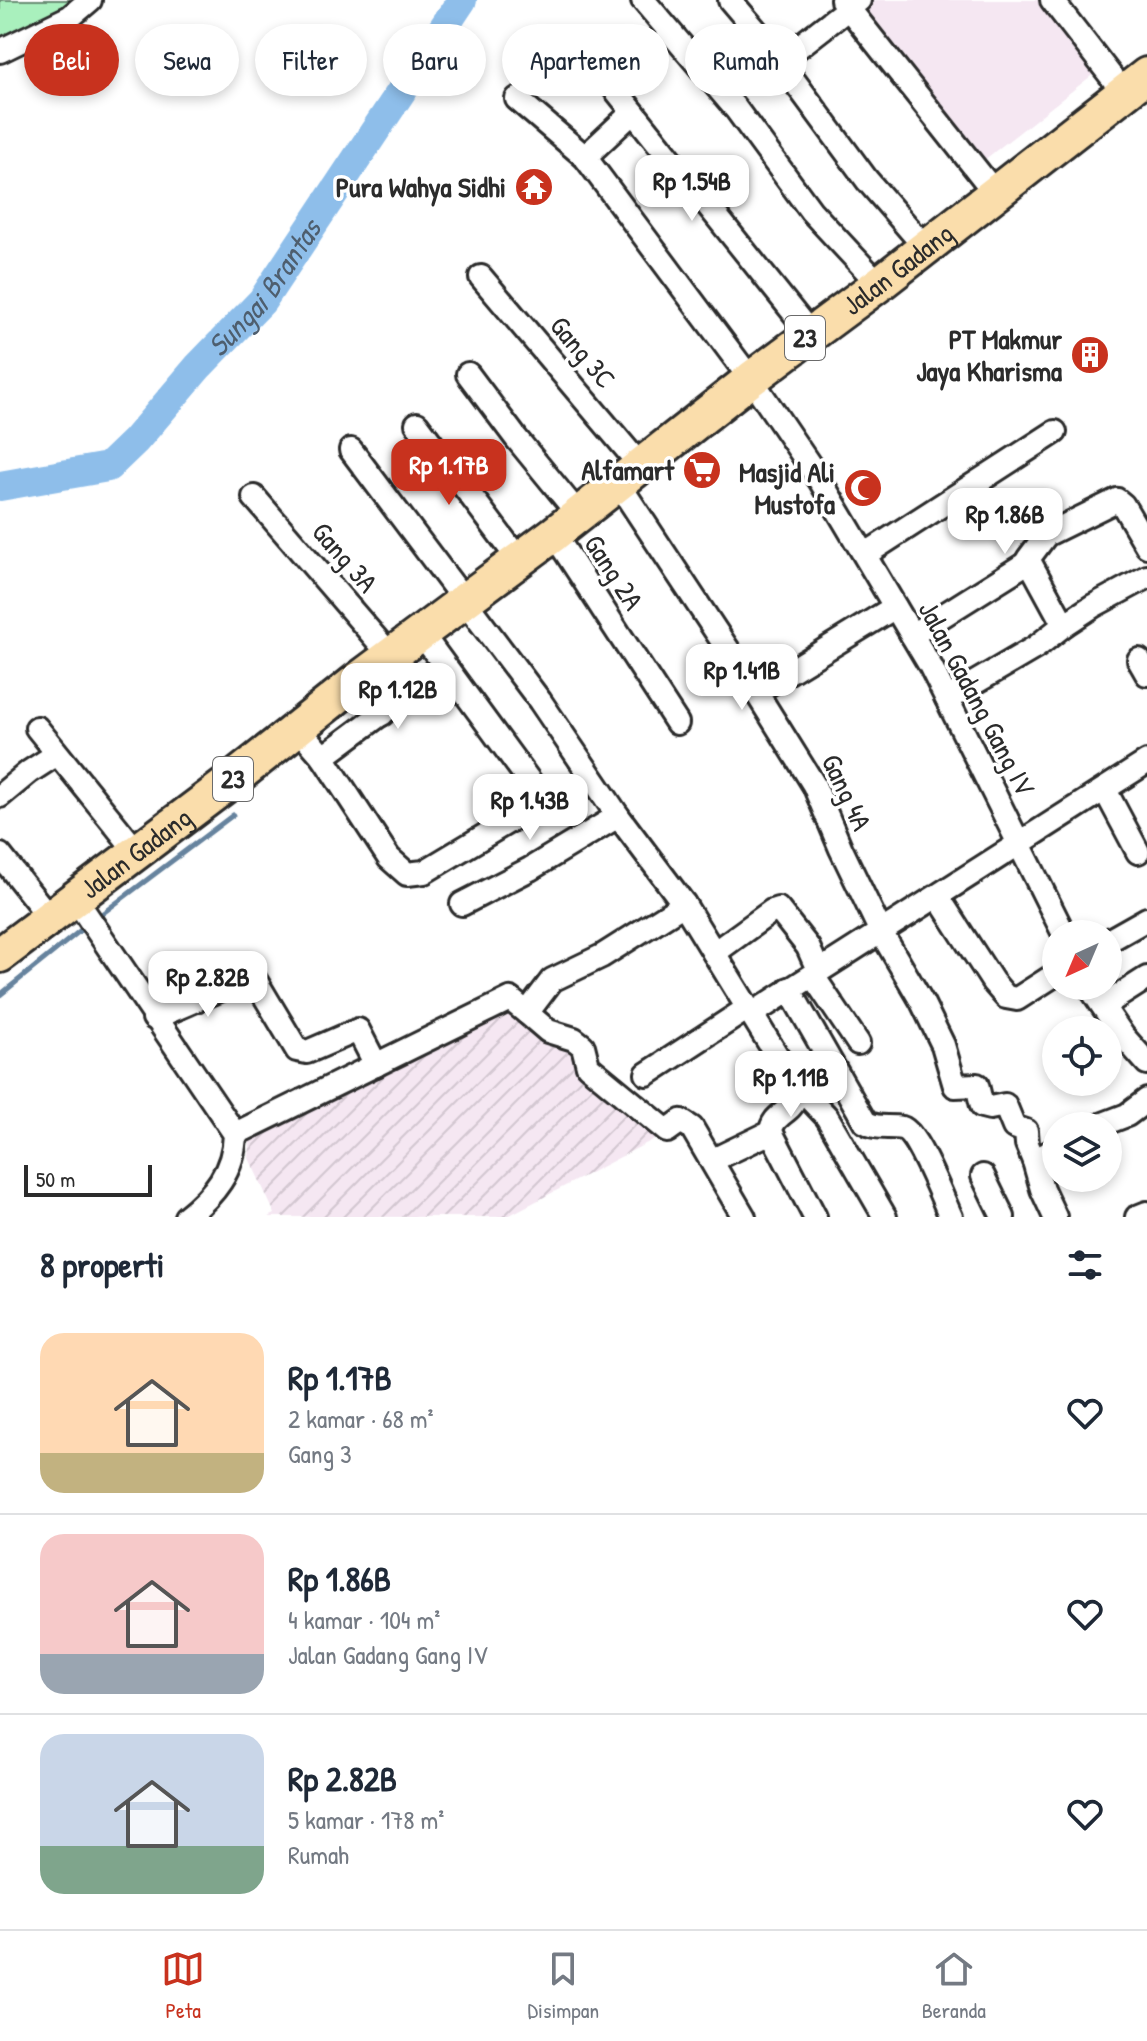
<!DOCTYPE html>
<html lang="id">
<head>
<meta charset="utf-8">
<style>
  body { margin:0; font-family:"Patrick Hand",sans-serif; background:#f2f2f3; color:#1f2937; height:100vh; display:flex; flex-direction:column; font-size:30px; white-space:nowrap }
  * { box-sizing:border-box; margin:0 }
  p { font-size:26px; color:#747a83 }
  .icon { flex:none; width:44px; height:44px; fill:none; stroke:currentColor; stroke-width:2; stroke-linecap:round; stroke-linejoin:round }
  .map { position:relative; height:1217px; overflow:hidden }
  .details { display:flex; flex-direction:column; background:#fff; flex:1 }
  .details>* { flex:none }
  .banner { position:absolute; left:24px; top:24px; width:1100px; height:72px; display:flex; gap:16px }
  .needle { width:52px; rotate:224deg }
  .fabs { position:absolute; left:1042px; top:920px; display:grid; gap:16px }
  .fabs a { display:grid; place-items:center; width:80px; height:80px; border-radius:50%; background:#fff; box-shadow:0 4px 12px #0003; font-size:40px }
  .scale { position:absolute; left:24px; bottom:20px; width:128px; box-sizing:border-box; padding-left:8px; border:4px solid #2b2b2b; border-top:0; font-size:22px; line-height:28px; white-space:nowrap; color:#2b2b2b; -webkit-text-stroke:6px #fff; paint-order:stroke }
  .price { position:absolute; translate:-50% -68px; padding:0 18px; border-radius:16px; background:#fff; color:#222; font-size:26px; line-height:52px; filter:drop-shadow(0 2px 4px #0008) }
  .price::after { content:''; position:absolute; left:50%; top:48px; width:24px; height:18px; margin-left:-12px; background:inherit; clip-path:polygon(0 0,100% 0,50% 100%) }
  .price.current { background:#c8321e; color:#fff }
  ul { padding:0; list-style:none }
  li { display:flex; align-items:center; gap:24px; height:200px; padding:0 40px }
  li+li { border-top:2px solid #e0e1e3 }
  li span { display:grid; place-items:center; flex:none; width:224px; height:160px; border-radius:24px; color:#555 }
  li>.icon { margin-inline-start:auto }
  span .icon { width:96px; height:96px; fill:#fffc; stroke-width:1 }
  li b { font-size:34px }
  h2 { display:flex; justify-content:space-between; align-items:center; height:96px; padding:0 40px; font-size:34px }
  .chip { padding:0 28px; border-radius:36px; background:#fff; box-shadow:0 4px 12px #0003; font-size:28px; line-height:72px }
  .chip.current { background:#c8321e; color:#fff }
  .tab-bar { display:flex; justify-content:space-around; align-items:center; height:112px; border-top:2px solid #e0e1e3; background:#fff; font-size:22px; color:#747a83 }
  .tab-bar a { display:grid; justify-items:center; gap:4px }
  .tab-bar .current { color:#c8321e }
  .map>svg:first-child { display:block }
  .built { fill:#f5e7f2 }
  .industrial { fill:url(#industrial-furrows) }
  .pitch { fill:#a9f0bd; stroke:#6a8e74; stroke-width:2 }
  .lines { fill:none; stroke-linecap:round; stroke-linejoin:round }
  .stream { stroke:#66839e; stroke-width:5 }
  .river { stroke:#8ebeea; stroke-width:30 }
  .minor-casing { stroke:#2b2b2b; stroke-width:28 }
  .highway-casing { stroke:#2b2b2b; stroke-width:40 }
  .minor { stroke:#fff; stroke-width:22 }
  .highway { stroke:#faddab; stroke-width:34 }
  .labels { text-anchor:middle; stroke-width:7; stroke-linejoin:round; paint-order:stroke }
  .shield { fill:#fff; stroke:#6b6b6b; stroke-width:2 }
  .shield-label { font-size:26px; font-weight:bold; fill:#2b2b2b }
  .poi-label { font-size:28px; font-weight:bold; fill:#2b2b2b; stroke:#fff; text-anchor:end }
  .street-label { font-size:28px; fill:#2b2b2b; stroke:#fff }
  .water-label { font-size:30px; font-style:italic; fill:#4e5e6e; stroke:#fff }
</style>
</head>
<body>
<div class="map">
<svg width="1147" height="1217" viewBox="0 0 1147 1217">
  <defs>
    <pattern id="industrial-furrows" width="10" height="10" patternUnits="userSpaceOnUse" patternTransform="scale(2)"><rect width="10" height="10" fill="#f5e7f2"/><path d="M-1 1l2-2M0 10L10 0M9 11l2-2" fill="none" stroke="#d2c6d0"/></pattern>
  </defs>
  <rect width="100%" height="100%" fill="#fff"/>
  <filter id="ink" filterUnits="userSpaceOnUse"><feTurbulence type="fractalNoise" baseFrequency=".0125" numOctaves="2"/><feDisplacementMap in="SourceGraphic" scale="16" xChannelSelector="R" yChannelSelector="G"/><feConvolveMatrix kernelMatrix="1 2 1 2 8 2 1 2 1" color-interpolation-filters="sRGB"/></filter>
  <g filter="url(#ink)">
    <!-- built -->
    <path class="built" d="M869,0h177l54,69 -121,95 -120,-157z"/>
    <!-- industrial -->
    <path class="industrial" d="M513,1002l59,38 94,93 -160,84h-238l7,-3 -26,-56 1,-15 -6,-12z"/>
    <!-- pitch -->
    <path class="pitch" d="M0,0h81l-81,40z"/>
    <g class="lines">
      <!-- stream -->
      <g class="stream">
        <path d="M95,919l138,-104"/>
        <path d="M0,995l87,-70"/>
      </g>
      <!-- river -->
      <path class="river" id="s1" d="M0,486l108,-19 27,-26 63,-74 64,-66 200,-301"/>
      <defs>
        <g id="minor">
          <path d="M643,0l93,109 75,102 68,73"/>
          <path d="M730,0l34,40 103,140 58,67"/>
          <path d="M842,0l153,193"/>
          <path d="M1052,0l72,93"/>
          <path d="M0,51l70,-34 20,-17"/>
          <path d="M779,62l80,-62"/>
          <path d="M610,83l200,250"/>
          <path d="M517,99l68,58 173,232 63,93 110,185 133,267"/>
          <path d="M585,157l48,-45"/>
          <path d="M481,277l159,188"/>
          <path d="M468,374l48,64 63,77"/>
          <path d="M417,424l102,136"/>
          <path d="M351,450l189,251 78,115 66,88 106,173c1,5 7,15 5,21 -3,15 -23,16 -24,34"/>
          <path d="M618,483l138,209 58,93 27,64 40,83 41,70 21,43 12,41 22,-1 5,21 8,2 15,-3 9,22 12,4 1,13 7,17 22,-12"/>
          <path d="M254,497l137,159"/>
          <path d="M554,534l123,189"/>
          <path d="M1147,546l-24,-41 -6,-5 -71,35 -18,24 36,66 29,-19 54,-29"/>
          <path d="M866,554l189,-122"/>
          <path d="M912,635l116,-73"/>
          <path d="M1139,660l8,14"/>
          <path d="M358,680l24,34"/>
          <path d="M756,692l139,-85"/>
          <path d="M947,699l89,-52 28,-22"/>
          <path d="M37,728l100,124"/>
          <path d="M298,728l25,29 66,101 18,16 17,-2 107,-64 9,-8 -4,-10 -115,-157"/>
          <path d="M323,757l121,-90"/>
          <path d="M1105,790l33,62"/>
          <path d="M0,796l29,-24 28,-18"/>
          <path d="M0,855l50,63"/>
          <path d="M938,897l55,85 13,15 11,2 39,-25"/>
          <path d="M75,898l160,236c-1,37 -21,61 -49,83"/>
          <path d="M462,904l68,-35 88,-53"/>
          <path d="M1108,941l39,-22"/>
          <path d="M714,953l58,-42 6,-2 30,38 11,25"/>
          <path d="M813,976l45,67"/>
          <path d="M1089,986l34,50 24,27"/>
          <path d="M789,989l76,133c13,8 23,3 37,6 15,4 41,72 49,89"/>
          <path d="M1103,1006l44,-28"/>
          <path d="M527,1013l21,18 26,8 9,7 5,20 79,65 14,-10 11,7 52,89"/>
          <path d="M752,1014l395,-252"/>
          <path d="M154,1018l96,-41 4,1 43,72 10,2 51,-22 18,35"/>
          <path d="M647,1074l101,-66"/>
          <path d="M790,1078l37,39 58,100"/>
          <path d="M1098,1126l29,-11 20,-15"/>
          <path d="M235,1134l275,-135 17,14 25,-33 50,-24 82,-52"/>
          <path d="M713,1160l58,-28 44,85"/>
          <path d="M1034,1161l8,28 13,28"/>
          <path d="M983,1176l20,41"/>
          <path d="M1137,1217l10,-4"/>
        </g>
        <g id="highway">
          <path id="s2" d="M0,955l231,-174 127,-101 196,-146 197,-155 128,-95 268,-209"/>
        </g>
      </defs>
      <!-- minor casing -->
      <use href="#minor" class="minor-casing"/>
      <!-- highway casing -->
      <use href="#highway" class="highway-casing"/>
      <!-- minor -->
      <use href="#minor" class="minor"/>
      <!-- highway -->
      <use href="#highway" class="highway"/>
    </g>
  </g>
  <!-- icons -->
  <defs>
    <symbol id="temple-disc" viewBox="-11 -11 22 22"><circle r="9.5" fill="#c8321e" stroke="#fff"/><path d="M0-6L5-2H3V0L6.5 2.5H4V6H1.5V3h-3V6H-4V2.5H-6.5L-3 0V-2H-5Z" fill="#fff"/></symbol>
    <symbol id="building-disc" viewBox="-11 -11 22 22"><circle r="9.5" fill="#c8321e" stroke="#fff"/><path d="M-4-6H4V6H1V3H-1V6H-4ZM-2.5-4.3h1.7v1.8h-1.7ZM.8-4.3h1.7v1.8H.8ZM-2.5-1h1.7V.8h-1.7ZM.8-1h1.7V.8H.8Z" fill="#fff"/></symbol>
    <symbol id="supermarket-disc" viewBox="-11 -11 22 22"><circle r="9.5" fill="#c8321e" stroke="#fff"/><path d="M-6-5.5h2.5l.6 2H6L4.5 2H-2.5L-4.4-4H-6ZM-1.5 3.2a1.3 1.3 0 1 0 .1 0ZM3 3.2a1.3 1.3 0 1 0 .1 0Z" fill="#fff"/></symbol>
    <symbol id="mosque-disc" viewBox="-11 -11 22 22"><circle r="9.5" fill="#c8321e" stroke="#fff"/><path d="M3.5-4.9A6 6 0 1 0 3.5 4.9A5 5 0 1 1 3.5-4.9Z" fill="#fff"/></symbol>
  </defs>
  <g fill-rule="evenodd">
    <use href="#temple-disc" x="512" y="165" width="44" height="44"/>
    <use href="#building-disc" x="1068" y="333" width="44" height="44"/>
    <use href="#supermarket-disc" x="680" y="448" width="44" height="44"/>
    <use href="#mosque-disc" x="841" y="466" width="44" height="44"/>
  </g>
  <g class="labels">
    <!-- shield labels -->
    <g class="shield">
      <rect x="785" y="316" width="40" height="44" rx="6"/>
      <rect x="213" y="757" width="40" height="44" rx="6"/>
    </g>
    <g class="shield-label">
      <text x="805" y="347">23</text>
      <text x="233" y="788">23</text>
    </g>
    <!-- poi labels -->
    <g class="poi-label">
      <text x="506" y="197">Pura Wahya Sidhi</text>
      <text x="1062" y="349">PT Makmur<tspan x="1062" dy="32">Jaya Kharisma</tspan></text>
      <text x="674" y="480">Alfamart</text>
      <text x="835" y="482">Masjid Ali<tspan x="835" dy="32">Mustofa</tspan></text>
    </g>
    <!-- street labels -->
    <g class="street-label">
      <text dy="10" stroke="none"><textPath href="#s2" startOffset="1130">Jalan Gadang</textPath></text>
      <text transform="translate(583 352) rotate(50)" y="10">Gang 3C</text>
      <text transform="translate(345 557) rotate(49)" y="10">Gang 3A</text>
      <text transform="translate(614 572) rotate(57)" y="10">Gang 2A</text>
      <text transform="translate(977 698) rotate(62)" y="10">Jalan Gadang Gang IV</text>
      <text transform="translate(847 792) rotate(65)" y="10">Gang 4A</text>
      <text dy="10" stroke="none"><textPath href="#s2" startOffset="170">Jalan Gadang</textPath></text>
    </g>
    <!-- water labels -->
    <g class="water-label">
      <text dy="10" stroke="none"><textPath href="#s1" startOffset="348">Sungai Brantas</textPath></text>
    </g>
  </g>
</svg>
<div class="fabs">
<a><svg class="needle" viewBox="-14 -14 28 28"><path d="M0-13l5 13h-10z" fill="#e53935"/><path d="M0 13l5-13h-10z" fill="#747a83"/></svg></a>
<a><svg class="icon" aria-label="locate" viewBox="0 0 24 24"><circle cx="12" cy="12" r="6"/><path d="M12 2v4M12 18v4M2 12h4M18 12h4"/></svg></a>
<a><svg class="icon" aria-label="layers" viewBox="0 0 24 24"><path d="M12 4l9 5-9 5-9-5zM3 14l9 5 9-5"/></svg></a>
</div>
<div class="scale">50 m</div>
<b class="price" style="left:692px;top:223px">Rp 1.54B</b>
<b class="price current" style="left:449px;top:507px">Rp 1.17B</b>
<b class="price" style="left:1005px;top:556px">Rp 1.86B</b>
<b class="price" style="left:742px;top:712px">Rp 1.41B</b>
<b class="price" style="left:398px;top:731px">Rp 1.12B</b>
<b class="price" style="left:530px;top:842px">Rp 1.43B</b>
<b class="price" style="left:208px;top:1019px">Rp 2.82B</b>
<b class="price" style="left:791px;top:1119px">Rp 1.11B</b>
<div class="banner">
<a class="chip current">Beli</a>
<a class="chip">Sewa</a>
<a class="chip">Filter</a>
<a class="chip">Baru</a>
<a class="chip">Apartemen</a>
<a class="chip">Rumah</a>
</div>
</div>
<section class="details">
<h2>8 properti<svg class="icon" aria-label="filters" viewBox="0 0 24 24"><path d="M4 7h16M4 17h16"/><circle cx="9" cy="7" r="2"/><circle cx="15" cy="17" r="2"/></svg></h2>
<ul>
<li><span style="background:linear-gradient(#ffd9b3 75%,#c2b280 0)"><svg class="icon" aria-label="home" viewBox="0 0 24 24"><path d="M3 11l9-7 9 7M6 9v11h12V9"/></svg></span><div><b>Rp 1.17B</b><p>2 kamar · 68 m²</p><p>Gang 3</p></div><svg class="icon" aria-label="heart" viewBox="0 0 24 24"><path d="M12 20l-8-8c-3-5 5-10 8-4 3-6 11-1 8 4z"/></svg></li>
<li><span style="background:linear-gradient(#f6c9c9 75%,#9aa5b1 0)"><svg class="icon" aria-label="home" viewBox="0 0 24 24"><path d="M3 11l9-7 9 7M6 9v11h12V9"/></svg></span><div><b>Rp 1.86B</b><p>4 kamar · 104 m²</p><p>Jalan Gadang Gang IV</p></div><svg class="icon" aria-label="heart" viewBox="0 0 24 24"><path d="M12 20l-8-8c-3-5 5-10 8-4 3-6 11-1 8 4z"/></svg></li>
<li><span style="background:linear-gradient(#c9d6e8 70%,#7fa58c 0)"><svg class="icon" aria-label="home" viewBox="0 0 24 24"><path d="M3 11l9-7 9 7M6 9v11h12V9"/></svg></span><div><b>Rp 2.82B</b><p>5 kamar · 178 m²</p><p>Rumah</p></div><svg class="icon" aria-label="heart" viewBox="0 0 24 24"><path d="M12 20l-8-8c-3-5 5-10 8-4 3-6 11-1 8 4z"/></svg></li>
</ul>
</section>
<nav class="tab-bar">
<a class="current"><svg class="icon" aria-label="map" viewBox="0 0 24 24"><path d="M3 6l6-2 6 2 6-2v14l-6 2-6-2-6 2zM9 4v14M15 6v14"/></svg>Peta</a>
<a><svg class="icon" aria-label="saved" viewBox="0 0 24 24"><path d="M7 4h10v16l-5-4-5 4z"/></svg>Disimpan</a>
<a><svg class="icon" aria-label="home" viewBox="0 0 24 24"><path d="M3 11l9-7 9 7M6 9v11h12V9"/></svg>Beranda</a>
</nav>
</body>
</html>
